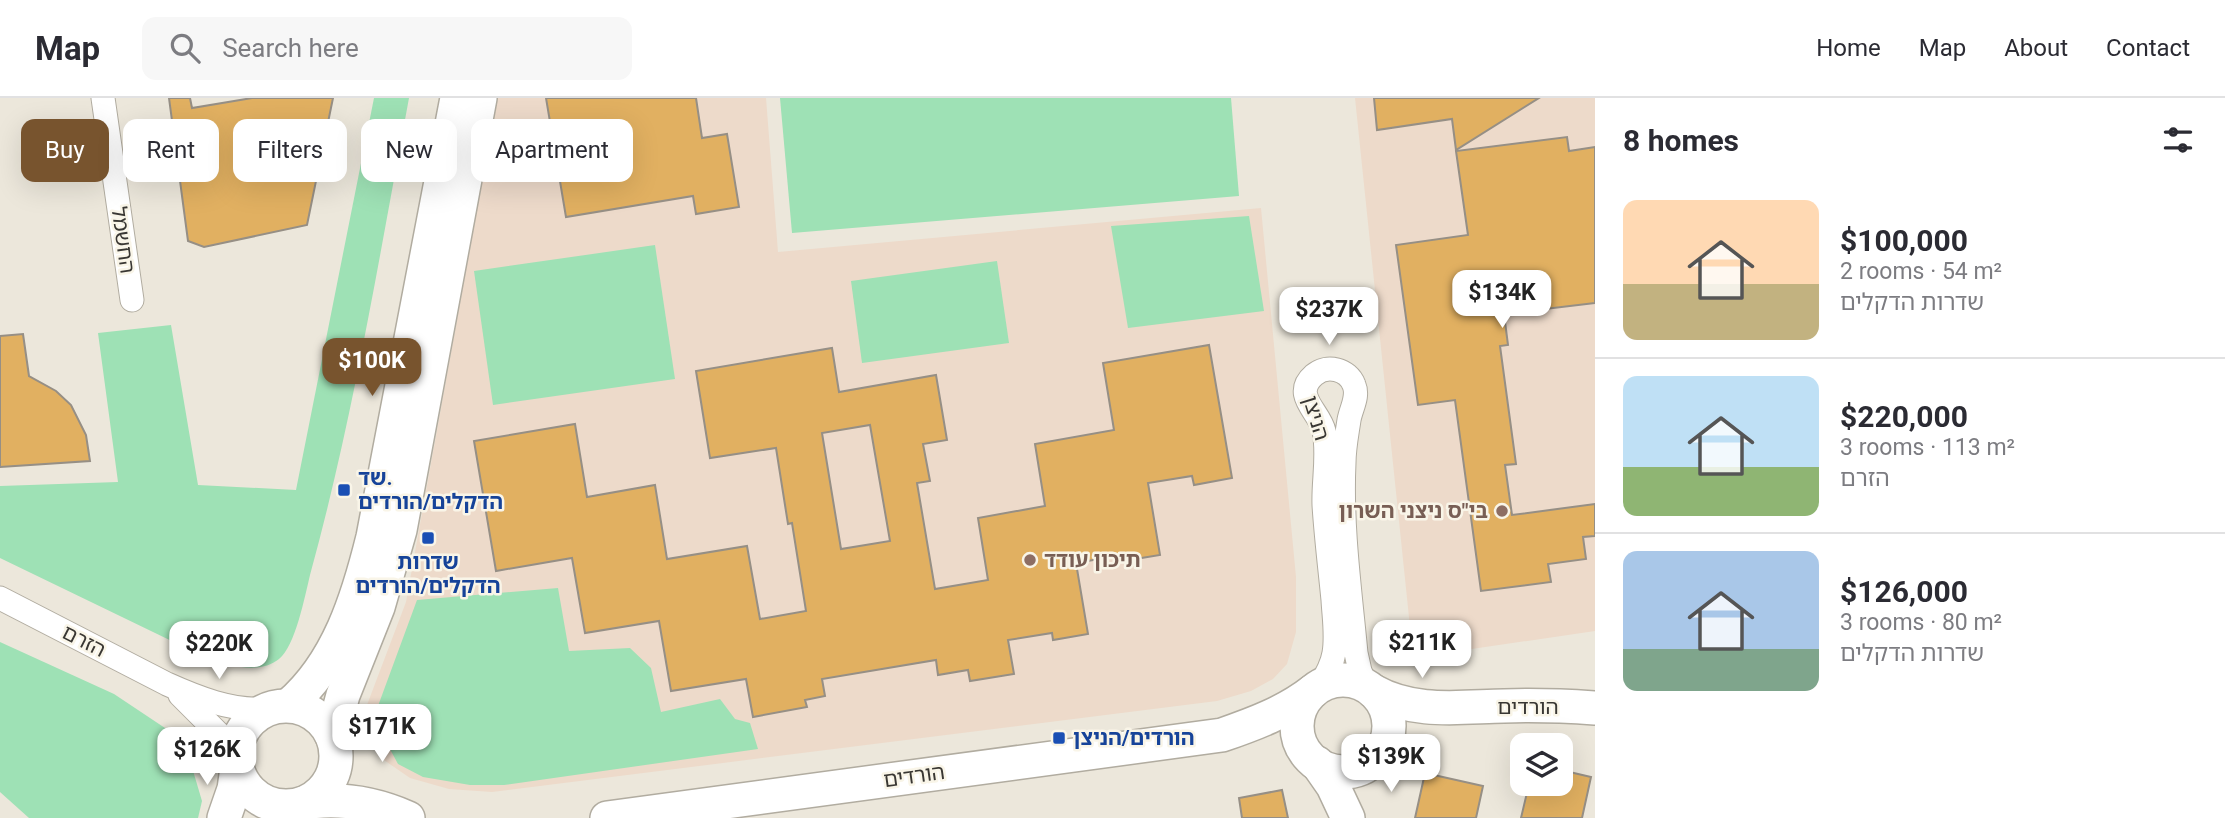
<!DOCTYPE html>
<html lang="en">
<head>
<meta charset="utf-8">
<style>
  body { margin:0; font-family:Roboto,"Noto Sans Hebrew",sans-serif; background:#f7f7f7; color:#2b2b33; height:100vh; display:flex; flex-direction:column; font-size:26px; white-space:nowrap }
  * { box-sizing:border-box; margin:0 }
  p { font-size:23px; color:#7c7c81 }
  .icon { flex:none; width:38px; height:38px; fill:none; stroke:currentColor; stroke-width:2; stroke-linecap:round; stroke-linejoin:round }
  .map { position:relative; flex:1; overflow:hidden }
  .side { display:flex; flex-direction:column; background:#fff; width:630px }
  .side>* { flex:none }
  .guide { position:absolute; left:21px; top:21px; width:665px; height:63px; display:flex; gap:14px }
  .controls { position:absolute; left:1510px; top:635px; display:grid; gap:14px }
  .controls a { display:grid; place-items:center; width:63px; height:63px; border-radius:14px; background:#fff; box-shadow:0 7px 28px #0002; font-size:35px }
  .price { position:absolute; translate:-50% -60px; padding:0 16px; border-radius:14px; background:#fff; color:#222; font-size:23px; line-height:46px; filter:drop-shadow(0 2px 4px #0008) }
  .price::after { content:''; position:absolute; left:50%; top:42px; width:21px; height:16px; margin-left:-10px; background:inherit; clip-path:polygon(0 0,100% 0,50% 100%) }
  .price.on { background:#78542e; color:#fff }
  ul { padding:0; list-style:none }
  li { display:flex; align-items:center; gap:21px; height:175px; padding:0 28px }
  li+li { border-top:2px solid #e1e1e2 }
  li span { display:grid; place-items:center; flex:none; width:196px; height:140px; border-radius:14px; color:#555 }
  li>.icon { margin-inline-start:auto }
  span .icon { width:84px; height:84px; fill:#fffc; stroke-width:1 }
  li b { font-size:30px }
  h2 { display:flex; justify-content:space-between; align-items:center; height:84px; padding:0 28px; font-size:30px }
  .pill { padding:0 24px; border-radius:14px; background:#fff; box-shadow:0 7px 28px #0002; font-size:24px; line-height:63px }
  .pill.on { background:#78542e; color:#fff }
  header { display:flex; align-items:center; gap:42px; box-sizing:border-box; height:98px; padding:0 35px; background:#fff; border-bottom:2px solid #e1e1e2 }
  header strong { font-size:33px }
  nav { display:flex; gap:38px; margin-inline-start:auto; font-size:24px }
  .search { width:490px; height:63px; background:#f7f7f7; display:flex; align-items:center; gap:18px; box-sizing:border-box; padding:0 24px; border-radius:14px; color:#7c7c81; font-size:26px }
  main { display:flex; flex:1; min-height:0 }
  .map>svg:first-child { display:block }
  .education { fill:#eddaca }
  .green { fill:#9ee1b5 }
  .building { fill:#e1b061; stroke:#968f85; stroke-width:2; fill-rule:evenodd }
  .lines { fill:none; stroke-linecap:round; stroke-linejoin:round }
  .street-casing { stroke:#b1aca0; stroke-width:25 }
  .secondary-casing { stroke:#b1aca0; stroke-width:36 }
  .street { stroke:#fff; stroke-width:23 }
  .secondary { stroke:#fff; stroke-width:33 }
  .transit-dot { fill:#1a4fb4; stroke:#f9f5e8; stroke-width:2.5 }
  .education-dot { fill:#8d6e63; stroke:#f9f5e8; stroke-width:2.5 }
  .labels { text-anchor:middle; stroke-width:5; stroke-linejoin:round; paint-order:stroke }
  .street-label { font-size:21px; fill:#393733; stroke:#f9f5e8 }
  .transit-label { font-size:21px; font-weight:bold; fill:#164399; stroke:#f9f5e8; text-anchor:start }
  .education-label { font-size:21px; font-weight:bold; fill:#785e54; stroke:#f9f5e8; text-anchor:end }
</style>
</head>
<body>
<header>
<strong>Map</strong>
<div class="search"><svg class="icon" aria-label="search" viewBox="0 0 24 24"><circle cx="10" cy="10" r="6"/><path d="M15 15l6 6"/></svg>Search here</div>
<nav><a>Home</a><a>Map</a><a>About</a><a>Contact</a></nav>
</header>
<main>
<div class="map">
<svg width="1595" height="720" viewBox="0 0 1595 720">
  <rect width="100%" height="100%" fill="#ece7db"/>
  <!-- education -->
  <g class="education">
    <path d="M497,0h269l12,154 483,-44 35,369v55l-9,32 -14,15 -22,12 -34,10 -725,91 -43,-3 -39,-11 -29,-20 -9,-14 -5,-39 39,-103z"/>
    <path d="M1355,0h240v533l-164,24 -19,-9z"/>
  </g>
  <!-- green -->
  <g class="green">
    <path d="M374,0h35c-30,160 -56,321 -99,477 -5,21 -15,72 -31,84 -19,15 -45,7 -66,2l-213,-103v-72l118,-4 -20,-149 73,-8 27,160 98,5z"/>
    <path d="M780,0h451l8,98 -447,37z"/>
    <path d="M1249,118l15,95 -136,17 -17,-102z"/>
    <path d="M655,147l20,134 -182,26 -19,-134z"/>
    <path d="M997,163l12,82 -147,20 -11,-82z"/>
    <path d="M558,490l11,63 61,-3 21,20 10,44 59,-13 15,20 15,4 8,26 -254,36h-34l-47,-8 -25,-13 -14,-26 -6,-32 39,-106z"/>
    <path d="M0,544l114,52 54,36 18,17 16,54 -4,17h-169l-29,-26z"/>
  </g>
  <!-- building -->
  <g class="building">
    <path d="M169,0h21l2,10 60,-10h81l-26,127 -103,22 -16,-6z"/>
    <path d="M546,0h150l6,40 25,-4 12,73 -43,7 -3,-18 -127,21z"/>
    <path d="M1374,0h165l-83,52 -4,-31 -75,11z"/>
    <path d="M1567,39l2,14 26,-4v156l-91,11 4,31 -8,1 16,118 -11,1 7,50 83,-11v32l-12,1 3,22 -38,5 3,18 -70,9 -26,-191 -37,5 -22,-160 72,-10 -12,-84z"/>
    <path d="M23,236l6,42 27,15 15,14 15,30 4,26 -90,6v-131z"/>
    <path d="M1209,247l23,133 -38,7 -2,-9 -44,7 12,72 -37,6 -1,-6 -46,8 12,71 -35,6 -1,-7 -44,7 6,34 -44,7 -2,-11 -30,5 -2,-15 -114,19 3,17 -20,4 2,7 -54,10 -7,-38 -75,12 -12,-70 -74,12 -13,-75 -76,13 -22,-130 101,-17 12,73 68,-12 12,74 80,-13 13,73 46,-8 -14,-88 -4,1 -12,-76 -66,10 -14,-87 136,-23 7,44 97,-17 11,65 -24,4 7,37 -13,2 18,106 53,-9 -10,-62 67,-12 -10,-62 79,-14 -11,-67zM870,327l20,116 -49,8 -19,-116z"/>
    <path d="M1561,672l30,7 -9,41h-61l8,-34h32z"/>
    <path d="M1425,675l58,13 -7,32h-61z"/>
    <path d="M1282,692l6,28h-46l-3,-20z"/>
  </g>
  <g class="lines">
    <defs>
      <g id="street">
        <path d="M103,0l29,202"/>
        <path d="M0,500l167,86c31,14 64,27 99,25"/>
        <path d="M1319,589c7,-11 13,-21 15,-34 3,-17 0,-35 -1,-53 -3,-31 -7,-63 -9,-95 -1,-24 5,-50 0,-74 -4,-19 -33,-36 -10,-56 13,-11 34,-6 40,10 5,12 -3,23 -5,35 -2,14 -5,28 -5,43 -3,63 6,127 12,190l4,18 7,16"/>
        <path d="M180,597l39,39 16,26"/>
      </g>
      <g id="secondary">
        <circle cx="1343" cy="628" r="46"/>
        <path d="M1373,593c41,23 85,16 131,15 30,-1 61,0 91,2"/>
        <path d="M289,607c49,-42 69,-107 84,-168l84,-439"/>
        <circle cx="286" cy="658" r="50"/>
        <path d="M332,638l11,-41 35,-88 22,-77 80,-432"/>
        <path d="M1317,665l16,23 15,32"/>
        <path d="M304,705c37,-6 70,0 104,15"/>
        <path d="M224,720l10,-29 3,-21"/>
        <path d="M607,720l615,-83c32,-11 64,-23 91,-44"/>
      </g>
    </defs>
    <!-- street casing -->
    <use href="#street" class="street-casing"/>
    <!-- secondary casing -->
    <use href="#secondary" class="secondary-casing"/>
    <!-- street -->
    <use href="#street" class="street"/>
    <!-- secondary -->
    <use href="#secondary" class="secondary"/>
  </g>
  <!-- markers -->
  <g class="transit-dot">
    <rect x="337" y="385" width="14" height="14" rx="3.5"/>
    <rect x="421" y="433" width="14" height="14" rx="3.5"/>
    <rect x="1052" y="633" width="14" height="14" rx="3.5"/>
  </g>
  <g class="education-dot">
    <circle cx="1502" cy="413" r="7"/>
    <circle cx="1030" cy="462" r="7"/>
  </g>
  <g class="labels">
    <!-- street labels -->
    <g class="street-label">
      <text transform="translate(123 142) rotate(82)" y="7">החשמל</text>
      <text transform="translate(1316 320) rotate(73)" y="7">הניצן</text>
      <text transform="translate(84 543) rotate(27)" y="7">הזרם</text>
      <text x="1528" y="616">הורדים</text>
      <text transform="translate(914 678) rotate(-8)" y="7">הורדים</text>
    </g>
    <!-- transit labels -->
    <g class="transit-label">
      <text x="358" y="387">שד.<tspan x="358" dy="24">הדקלים/הורדים</tspan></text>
      <text x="428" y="471" text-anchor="middle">שדרות<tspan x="428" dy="24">הדקלים/הורדים</tspan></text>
      <text x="1073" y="647">הורדים/הניצן</text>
    </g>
    <!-- education labels -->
    <g class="education-label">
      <text x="1488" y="420">בי"ס ניצני השרון</text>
      <text x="1044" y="469" text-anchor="start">תיכון עודד</text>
    </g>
  </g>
</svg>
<div class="controls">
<a><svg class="icon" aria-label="layers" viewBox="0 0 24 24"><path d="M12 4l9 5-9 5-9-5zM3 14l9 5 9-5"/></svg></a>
</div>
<b class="price" style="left:1502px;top:232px">$134K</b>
<b class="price" style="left:1329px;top:249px">$237K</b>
<b class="price on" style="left:372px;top:300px">$100K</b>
<b class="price" style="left:1422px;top:582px">$211K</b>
<b class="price" style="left:219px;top:583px">$220K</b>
<b class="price" style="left:382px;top:666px">$171K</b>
<b class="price" style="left:207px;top:689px">$126K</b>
<b class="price" style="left:1391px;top:696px">$139K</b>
<div class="guide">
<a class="pill on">Buy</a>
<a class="pill">Rent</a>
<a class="pill">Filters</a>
<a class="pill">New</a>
<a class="pill">Apartment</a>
</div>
</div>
<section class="side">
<h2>8 homes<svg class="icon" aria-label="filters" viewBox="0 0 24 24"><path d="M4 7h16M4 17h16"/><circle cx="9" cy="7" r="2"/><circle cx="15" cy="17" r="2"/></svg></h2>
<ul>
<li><span style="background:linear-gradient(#ffd9b3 60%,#c2b280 0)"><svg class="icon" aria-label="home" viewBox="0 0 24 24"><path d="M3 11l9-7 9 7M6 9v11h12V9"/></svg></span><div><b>$100,000</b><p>2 rooms · 54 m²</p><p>שדרות הדקלים</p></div></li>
<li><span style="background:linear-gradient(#bfe0f5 65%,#8fb573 0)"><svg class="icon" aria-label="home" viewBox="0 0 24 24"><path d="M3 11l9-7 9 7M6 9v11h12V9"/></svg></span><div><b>$220,000</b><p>3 rooms · 113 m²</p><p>הזרם</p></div></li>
<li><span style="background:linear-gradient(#a9c7e8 70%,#7fa58c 0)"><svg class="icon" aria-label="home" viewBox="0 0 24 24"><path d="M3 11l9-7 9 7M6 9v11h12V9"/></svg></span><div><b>$126,000</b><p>3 rooms · 80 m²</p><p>שדרות הדקלים</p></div></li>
</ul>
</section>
</main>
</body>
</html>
